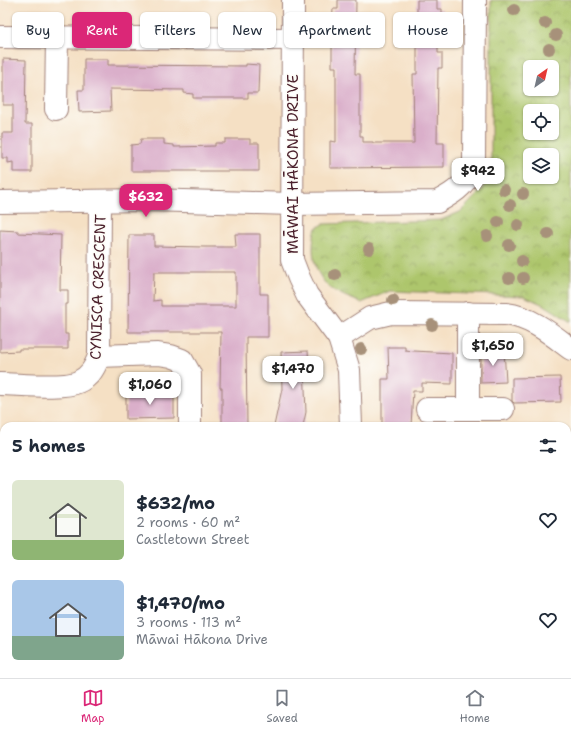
<!DOCTYPE html>
<html lang="en">
<head>
<meta charset="utf-8">
<style>
  body { margin:0; font-family:"Shantell Sans",sans-serif; background:#f6f6f7; color:#1f2937; height:100vh; display:flex; flex-direction:column; font-size:15px; white-space:nowrap }
  * { box-sizing:border-box; margin:0 }
  p { font-size:13px; color:#747a83 }
  .icon { flex:none; width:22px; height:22px; fill:none; stroke:currentColor; stroke-width:2; stroke-linecap:round; stroke-linejoin:round }
  .map { position:relative; flex:1; overflow:hidden }
  .drawer { position:absolute; left:0px; top:422px; width:571px; height:256px; display:flex; flex-direction:column; background:#fff; border-radius:12px 12px 0 0; box-shadow:0 1px 3px #0004 }
  .drawer>* { flex:none }
  .banner { position:absolute; left:12px; top:12px; width:547px; height:36px; display:flex; gap:8px }
  .needle { width:26px; rotate:34deg }
  .tools { position:absolute; left:523px; top:60px; display:grid; gap:8px }
  .tools a { display:grid; place-items:center; width:36px; height:36px; border-radius:6px; background:#fff; box-shadow:0 1px 3px #0004; font-size:20px }
  .price { position:absolute; translate:-50% -34px; padding:0 9px; border-radius:8px; background:#fff; color:#222; font-size:13px; line-height:26px; filter:drop-shadow(0 1px 2px #0008) }
  .price::after { content:''; position:absolute; left:50%; top:24px; width:12px; height:9px; margin-left:-6px; background:inherit; clip-path:polygon(0 0,100% 0,50% 100%) }
  .price.active { background:#db2777; color:#fff }
  ul { padding:0; list-style:none }
  li { display:flex; align-items:center; gap:12px; height:100px; padding:0 12px }
  li span { display:grid; place-items:center; flex:none; width:112px; height:80px; border-radius:6px; color:#555 }
  li>.icon { margin-inline-start:auto }
  span .icon { width:48px; height:48px; fill:#fffc; stroke-width:1 }
  li b { font-size:17px }
  h2 { display:flex; justify-content:space-between; align-items:center; height:48px; padding:0 12px; font-size:17px }
  .chip { padding:0 14px; border-radius:6px; background:#fff; box-shadow:0 1px 3px #0004; font-size:14px; line-height:36px }
  .chip.active { background:#db2777; color:#fff }
  .tabs { display:flex; justify-content:space-around; align-items:center; height:56px; border-top:1px solid #e0e1e3; background:#fff; font-size:11px; color:#747a83 }
  .tabs a { display:grid; justify-items:center; gap:2px }
  .tabs .active { color:#db2777 }
  .map>svg:first-child { display:block }
  .industrial { fill:url(#industrial-furrows) }
  .park { fill:url(#park-crowns); stroke:#7c724c; fill-rule:evenodd }
  .building { fill:#daafca; fill-rule:evenodd }
  .lines { fill:none; stroke-linecap:round; stroke-linejoin:round }
  .minor-casing { stroke:#a08078; stroke-width:24 }
  .minor { stroke:#fff; stroke-width:22 }
  .tree { fill:#a7917a }
  .labels { text-anchor:middle; stroke-width:3; stroke-linejoin:round; paint-order:stroke }
  .street-label { font-size:15px; fill:#4a1f2b; stroke:#fdfcf7 }
</style>
</head>
<body>
<div class="map">
<svg width="571" height="678" viewBox="0 0 571 678">
  <defs>
    <pattern id="industrial-furrows" width="10" height="10" patternUnits="userSpaceOnUse"><rect width="10" height="10" fill="#cbbfd5"/><path d="M-1 1l2-2M0 10L10 0M9 11l2-2" fill="none" stroke="#b0a4b7"/></pattern>
    <pattern id="park-crowns" width="20" height="18" patternUnits="userSpaceOnUse"><rect width="20" height="18" fill="#adc66c"/><path d="M2 6a3 3 0 1 1 6 0M12 15a3 3 0 1 1 6 0" fill="none" stroke="#8fa059"/></pattern>
  </defs>
  <rect width="100%" height="100%" fill="#fdfcf7"/>
  <filter id="ink" filterUnits="userSpaceOnUse"><feTurbulence type="fractalNoise" baseFrequency=".025" numOctaves="2"/><feDisplacementMap in="SourceGraphic" scale="8" xChannelSelector="R" yChannelSelector="G"/><feConvolveMatrix kernelMatrix="1 2 1 2 8 2 1 2 1" color-interpolation-filters="sRGB"/></filter>
  <filter id="wash" filterUnits="userSpaceOnUse"><feTurbulence type="fractalNoise" baseFrequency=".012" numOctaves="4" result="noise"/><feDisplacementMap in="SourceGraphic" scale="16" xChannelSelector="R" yChannelSelector="G"/><feGaussianBlur stdDeviation="0.9" result="paint"/><feColorMatrix in="noise" values="0 0 0 0 0 0 0 0 0 0 0 0 0 0 0 0 0 1.4 0 .05"/><feComposite in="paint" operator="in"/></filter>
  <g filter="url(#wash)">
    <rect width="100%" height="100%" fill="#f5e0c4"/>
    <!-- industrial -->
    <g class="industrial">
      <path d="M567,537h4v141h-193l-1,-4h190z"/>
      <rect x="17" y="674" width="301" height="4"/>
    </g>
    <!-- park -->
    <path class="park" d="M491,0h80v322l-25,-16 -22,-10 -134,-5 -29,12c-8,-4 -18,-7 -26,-12 -21,-12 -26,-41 -19,-63l8,-4 117,-4 19,-8 23,-23 8,-25zM530,67h22v22h-22zM530,111h22v22h-22zM530,155h22v22h-22z"/>
    <g id="blocks">
      <!-- building -->
      <g class="building">
        <path d="M338,0h18l-1,74h5v62h3v6h10v1h41l-1,-69h4v-28h-3v-14h3v-32h20v9h5v15h-4v29h4v15h-4l-1,75h7v24l-114,1v-27l6,1v-75h-4v-41l1,-17h5z"/>
        <path d="M3,59l23,1 -1,64h7v48h-19v-10l-5,1v-5h-6v-25h11v-28h-10z"/>
        <path d="M84,59h24v6l138,1v-2l13,1 -1,28h-10v5h-55v-4l-9,-1v-3l-74,-1 1,22 -32,1 -1,-22h6z"/>
        <path d="M141,139h23v5l10,1v2l41,-1v-3h10v-4h25v4h9v28h-128v-26l9,-1z"/>
        <path d="M0,230l18,1v2l43,2 -1,55h8v14h-3v30h3v15h-49v2l-19,1z"/>
        <path d="M235,234h25v60h8v43h-22l1,89h-25v-38h-2l1,-56h-93l1,-97h25v11l50,1h32zM154,272h82v34h-75v-6l-8,1z"/>
        <path d="M388,347h17v3l9,1 38,2v31l-30,-1v8h-9l-2,35h-29v-47h7z"/>
        <path d="M491,349h13l2,33 -25,1v-31h10z"/>
        <path d="M308,351l1,15h-5l2,46 -3,14h-29l8,-37 -1,-37z"/>
        <path d="M560,377l1,25 -47,1 -2,-2v-23z"/>
        <path d="M126,394h48v24l-48,1z"/>
      </g>
    </g>
  </g>
  <g filter="url(#ink)">
    <use href="#blocks" fill-opacity="0" stroke="#a08078" stroke-width="1"/>
    <g class="lines">
      <defs>
        <g id="minor">
          <path d="M293,0l-1,260 7,18 8,17 32,43 10,32 2,56"/>
          <path d="M0,37l293,2"/>
          <path d="M56,109l1,-72"/>
          <path d="M0,202l149,-2 143,4 145,-2c21,-11 30,-18 37,-41l1,-161"/>
          <path d="M339,338l31,-20 21,-5 115,1c25,3 45,20 65,35"/>
          <path d="M99,356l59,-2 13,2 11,4 8,14v52"/>
          <path d="M0,384c18,0 63,5 78,-2 12,-5 17,-15 21,-26l1,-154"/>
          <path d="M427,409h76"/>
          <path d="M468,409v-96"/>
          <path d="M0,506h4"/>
          <path d="M567,510l4,-1"/>
          <path d="M567,549h4"/>
          <path d="M0,572l4,-6"/>
          <path d="M354,674v4"/>
          <path d="M500,678v-4"/>
        </g>
      </defs>
      <!-- minor casing -->
      <use href="#minor" class="minor-casing"/>
      <!-- minor -->
      <use href="#minor" class="minor"/>
    </g>
    <!-- trees -->
    <g class="tree">
      <circle cx="514" cy="10" r="6"/>
      <circle cx="545" cy="23" r="6"/>
      <circle cx="556" cy="35" r="6"/>
      <circle cx="549" cy="49" r="6"/>
      <circle cx="504" cy="190" r="6"/>
      <circle cx="523" cy="194" r="6"/>
      <circle cx="510" cy="205" r="6"/>
      <circle cx="498" cy="222" r="6"/>
      <circle cx="518" cy="225" r="6"/>
      <circle cx="548" cy="234" r="6"/>
      <circle cx="487" cy="236" r="6"/>
      <circle cx="509" cy="245" r="6"/>
      <circle cx="369" cy="249" r="6"/>
      <circle cx="522" cy="261" r="6"/>
      <circle cx="335" cy="275" r="6"/>
      <circle cx="509" cy="278" r="6"/>
      <circle cx="523" cy="278" r="6"/>
      <circle cx="393" cy="300" r="6"/>
      <circle cx="432" cy="325" r="6"/>
      <circle cx="361" cy="349" r="6"/>
    </g>
  </g>
  <g class="labels">
    <!-- street labels -->
    <g class="street-label">
      <text transform="translate(293 164) rotate(-90)" y="5">MĀWAI HĀKONA DRIVE</text>
      <text transform="translate(98 287) rotate(-88)" y="5">CYNISCA CRESCENT</text>
    </g>
  </g>
</svg>
<div class="tools">
<a><svg class="needle" viewBox="-14 -14 28 28"><path d="M0-13l5 13h-10z" fill="#e53935"/><path d="M0 13l5-13h-10z" fill="#747a83"/></svg></a>
<a><svg class="icon" aria-label="locate" viewBox="0 0 24 24"><circle cx="12" cy="12" r="6"/><path d="M12 2v4M12 18v4M2 12h4M18 12h4"/></svg></a>
<a><svg class="icon" aria-label="layers" viewBox="0 0 24 24"><path d="M12 4l9 5-9 5-9-5zM3 14l9 5 9-5"/></svg></a>
</div>
<b class="price" style="left:478px;top:192px">$942</b>
<b class="price active" style="left:146px;top:218px">$632</b>
<b class="price" style="left:493px;top:367px">$1,650</b>
<b class="price" style="left:293px;top:390px">$1,470</b>
<b class="price" style="left:150px;top:406px">$1,060</b>
<div class="banner">
<a class="chip">Buy</a>
<a class="chip active">Rent</a>
<a class="chip">Filters</a>
<a class="chip">New</a>
<a class="chip">Apartment</a>
<a class="chip">House</a>
</div>
<section class="drawer">
<h2>5 homes<svg class="icon" aria-label="filters" viewBox="0 0 24 24"><path d="M4 7h16M4 17h16"/><circle cx="9" cy="7" r="2"/><circle cx="15" cy="17" r="2"/></svg></h2>
<ul>
<li><span style="background:linear-gradient(#dfe7d0 75%,#8fb573 0)"><svg class="icon" aria-label="home" viewBox="0 0 24 24"><path d="M3 11l9-7 9 7M6 9v11h12V9"/></svg></span><div><b>$632/mo</b><p>2 rooms · 60 m²</p><p>Castletown Street</p></div><svg class="icon" aria-label="heart" viewBox="0 0 24 24"><path d="M12 20l-8-8c-3-5 5-10 8-4 3-6 11-1 8 4z"/></svg></li>
<li><span style="background:linear-gradient(#a9c7e8 70%,#7fa58c 0)"><svg class="icon" aria-label="home" viewBox="0 0 24 24"><path d="M3 11l9-7 9 7M6 9v11h12V9"/></svg></span><div><b>$1,470/mo</b><p>3 rooms · 113 m²</p><p>Māwai Hākona Drive</p></div><svg class="icon" aria-label="heart" viewBox="0 0 24 24"><path d="M12 20l-8-8c-3-5 5-10 8-4 3-6 11-1 8 4z"/></svg></li>
</ul>
</section>
</div>
<nav class="tabs">
<a class="active"><svg class="icon" aria-label="map" viewBox="0 0 24 24"><path d="M3 6l6-2 6 2 6-2v14l-6 2-6-2-6 2zM9 4v14M15 6v14"/></svg>Map</a>
<a><svg class="icon" aria-label="saved" viewBox="0 0 24 24"><path d="M7 4h10v16l-5-4-5 4z"/></svg>Saved</a>
<a><svg class="icon" aria-label="home" viewBox="0 0 24 24"><path d="M3 11l9-7 9 7M6 9v11h12V9"/></svg>Home</a>
</nav>
</body>
</html>
